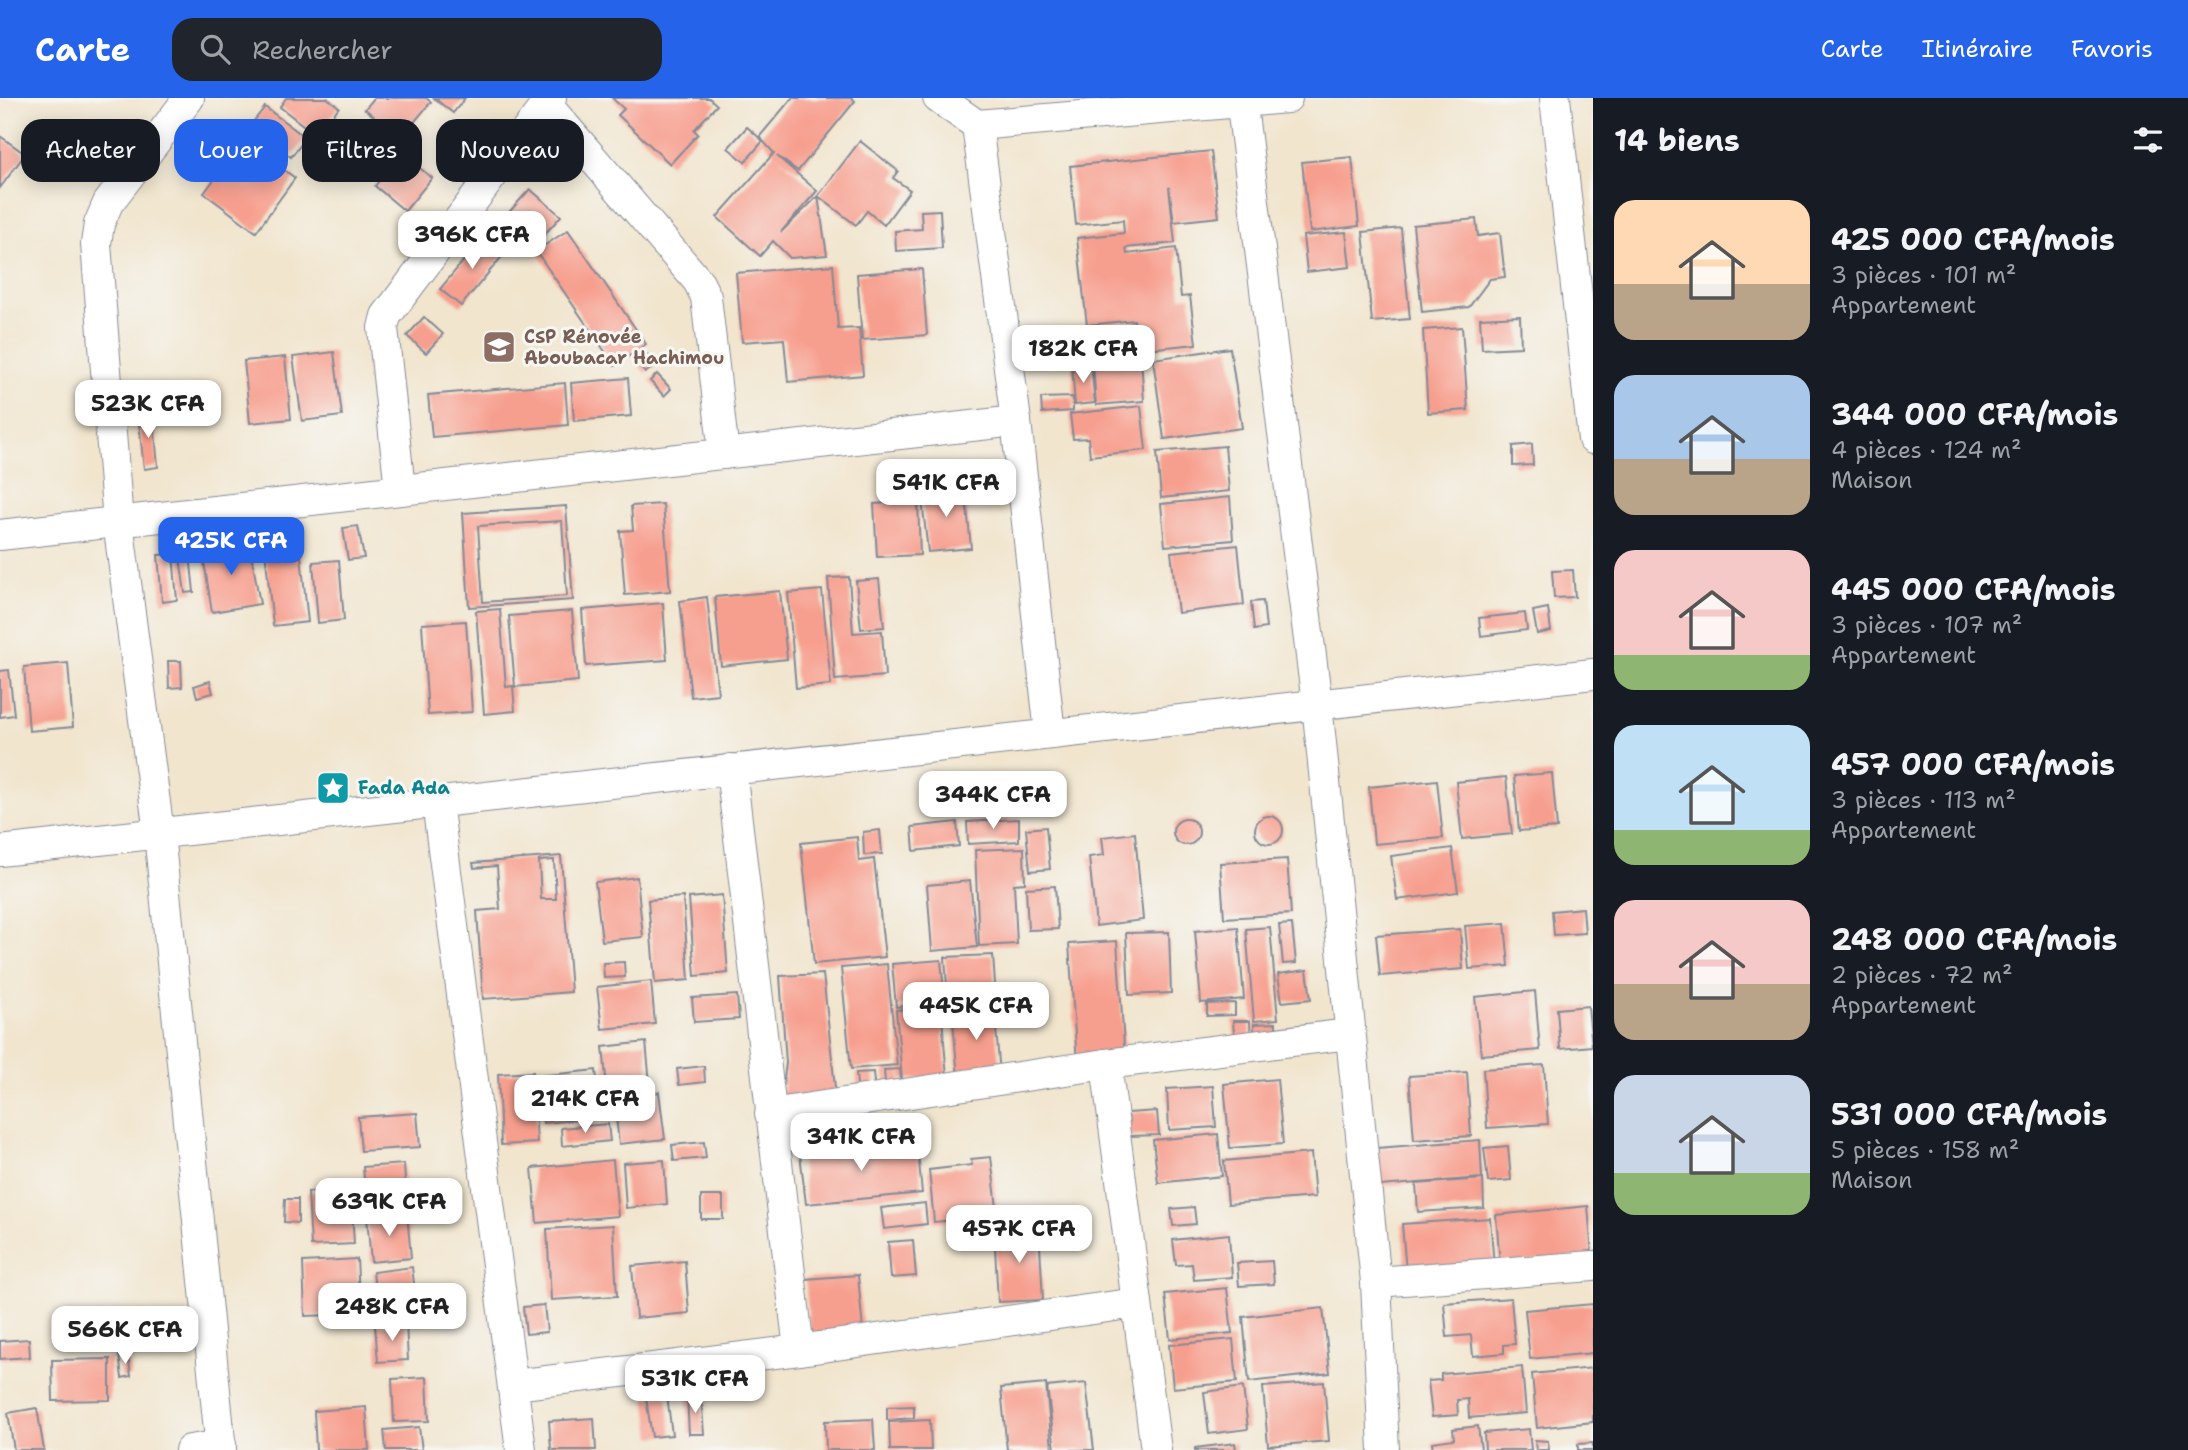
<!DOCTYPE html>
<html lang="fr">
<head>
<meta charset="utf-8">
<style>
  body { margin:0; font-family:"Shantell Sans",sans-serif; background:#20242c; color:#f1f3f6; height:100vh; display:flex; flex-direction:column; font-size:26px; white-space:nowrap }
  * { box-sizing:border-box; margin:0 }
  p { font-size:23px; color:#9ea1a6 }
  .icon { flex:none; width:38px; height:38px; fill:none; stroke:currentColor; stroke-width:2; stroke-linecap:round; stroke-linejoin:round }
  .map { position:relative; flex:1; overflow:hidden }
  .side { display:flex; flex-direction:column; background:#171b24; width:595px }
  .side>* { flex:none }
  .banner { position:absolute; left:21px; top:21px; width:665px; height:63px; display:flex; gap:14px }
  .price { position:absolute; translate:-50% -60px; padding:0 16px; border-radius:14px; background:#fff; color:#222; font-size:23px; line-height:46px; filter:drop-shadow(0 2px 4px #0008) }
  .price::after { content:''; position:absolute; left:50%; top:42px; width:21px; height:16px; margin-left:-10px; background:inherit; clip-path:polygon(0 0,100% 0,50% 100%) }
  .price.active { background:#2563eb; color:#fff }
  ul { padding:0; list-style:none }
  li { display:flex; align-items:center; gap:21px; height:175px; padding:0 21px }
  li span { display:grid; place-items:center; flex:none; width:196px; height:140px; border-radius:21px; color:#555 }
  li>.icon { margin-inline-start:auto }
  span .icon { width:84px; height:84px; fill:#fffc; stroke-width:1 }
  li b { font-size:30px }
  h2 { display:flex; justify-content:space-between; align-items:center; height:84px; padding:0 21px; font-size:30px }
  .pill { padding:0 24px; border-radius:21px; background:#171b24; box-shadow:0 4px 18px #0003; font-size:24px; line-height:63px }
  .pill.active { background:#2563eb; color:#fff }
  header { display:flex; align-items:center; gap:42px; box-sizing:border-box; height:98px; padding:0 35px; background:#2563eb; color:#fff }
  header strong { font-size:33px }
  nav { display:flex; gap:38px; margin-inline-start:auto; font-size:24px }
  .search { width:490px; height:63px; background:#20242c; display:flex; align-items:center; gap:18px; box-sizing:border-box; padding:0 24px; border-radius:21px; color:#9ea1a6; font-size:26px }
  main { display:flex; flex:1; min-height:0 }
  .map>svg:first-child { display:block }
  .building { fill:#f79f8e; fill-rule:evenodd }
  .lines { fill:none; stroke-linecap:round; stroke-linejoin:round }
  .street-casing { stroke:#868a96; stroke-width:32 }
  .street { stroke:#fff; stroke-width:30 }
  .labels { text-anchor:middle; stroke-width:6; stroke-linejoin:round; paint-order:stroke }
  .education-label { font-size:18px; font-weight:bold; fill:#785e54; stroke:#f6f6f2; text-anchor:start }
  .culture-label { font-size:18px; font-weight:bold; fill:#0d838f; stroke:#f6f6f2; text-anchor:start }
</style>
</head>
<body>
<header>
<strong>Carte</strong>
<div class="search"><svg class="icon" aria-label="search" viewBox="0 0 24 24"><circle cx="10" cy="10" r="6"/><path d="M15 15l6 6"/></svg>Rechercher</div>
<nav><a>Carte</a><a>Itinéraire</a><a>Favoris</a></nav>
</header>
<main>
<div class="map">
<svg width="1593" height="1352" viewBox="0 0 1593 1352">
  <rect width="100%" height="100%" fill="#f6f6f2"/>
  <filter id="ink" filterUnits="userSpaceOnUse"><feTurbulence type="fractalNoise" baseFrequency=".0143" numOctaves="2"/><feDisplacementMap in="SourceGraphic" scale="14" xChannelSelector="R" yChannelSelector="G"/><feConvolveMatrix kernelMatrix="1 2 1 2 8 2 1 2 1" color-interpolation-filters="sRGB"/></filter>
  <filter id="wash" filterUnits="userSpaceOnUse"><feTurbulence type="fractalNoise" baseFrequency=".00686" numOctaves="4" result="noise"/><feDisplacementMap in="SourceGraphic" scale="28" xChannelSelector="R" yChannelSelector="G"/><feGaussianBlur stdDeviation="1.57" result="paint"/><feColorMatrix in="noise" values="0 0 0 0 0 0 0 0 0 0 0 0 0 0 0 0 0 1.4 0 .05"/><feComposite in="paint" operator="in"/></filter>
  <g filter="url(#wash)">
    <rect width="100%" height="100%" fill="#f1e5ce"/>
    <g id="blocks">
      <!-- building -->
      <g class="building">
        <path d="M286,0h41l12,9 -22,29 -37,-29z"/>
        <path d="M374,0h52l5,4 -30,36 -36,-29z"/>
        <path d="M434,0h31l-12,15z"/>
        <path d="M612,0h97l8,7 -23,25 4,4 -28,30 -52,-49 6,-6z"/>
        <path d="M792,0h60l3,3 -57,70 -21,-15 40,35 -36,41 37,-36 9,59 -37,3 -17,-17 -13,15 -43,-39 57,-64 -11,-12 -18,21 -17,-14 19,-21 16,14 -3,-5z"/>
        <path d="M265,9l41,31 -15,19 -41,-31z"/>
        <path d="M213,30l9,7 -29,35 -9,-7z"/>
        <path d="M0,38l25,18 -25,34z"/>
        <path d="M244,42l51,38 -39,54 -52,-39z"/>
        <path d="M860,43l38,30 -5,7 17,12 -26,35 -17,-14 -11,14 -38,-29z"/>
        <path d="M1211,53l8,66 -45,5 -5,-35 6,56 -49,5 1,6 49,-6 5,49 9,-1 6,48 -59,6 -3,-30 -47,5 -10,-87 47,-5 -1,-13 -47,5 -6,-59z"/>
        <path d="M401,55l31,25 -27,33 -30,-25z"/>
        <path d="M1352,59l7,69 -49,6 -8,-70z"/>
        <path d="M530,91l31,27 -28,31 -31,-27z"/>
        <path d="M940,112l2,38 -46,3 -1,-20 27,-2 -1,-18z"/>
        <path d="M1476,121l2,17 22,-3 5,44 -15,2 -21,28 -47,5 -9,-87z"/>
        <path d="M1401,130l9,91 -38,3 -9,-90z"/>
        <path d="M568,132l78,114 -31,22 -79,-115z"/>
        <path d="M1346,134l4,35 -43,5 -4,-36z"/>
        <path d="M484,138l20,18 -43,52 -21,-17z"/>
        <path d="M833,167l5,64 21,-1 4,47 -75,7 -4,-43 -42,3 -6,-69z"/>
        <path d="M922,171l5,66 -65,5 -5,-66z"/>
        <path d="M1520,218l1,31 -39,2 -2,-31z"/>
        <path d="M424,219l19,17 -17,19 -19,-17z"/>
        <path d="M1462,229l6,83 -40,3 -5,-83z"/>
        <path d="M1230,250l12,80 -78,11 -11,-80z"/>
        <path d="M334,254l8,64 -40,5 -9,-64z"/>
        <path d="M647,256l9,11 -11,8 -9,-11z"/>
        <path d="M285,259l6,62 -41,4 -6,-62z"/>
        <path d="M1141,261l3,42 -48,4 -3,-42z"/>
        <path d="M1091,266l4,39 -20,2 -3,-39z"/>
        <path d="M657,276l14,15 -7,7 -14,-15z"/>
        <path d="M628,280l3,38 -57,5 -3,-38z"/>
        <path d="M565,285l3,42 -136,12 -4,-42z"/>
        <path d="M1073,299v14l-31,2 -1,-15z"/>
        <path d="M1141,308l5,44 -56,6 -2,-18 -15,1 -3,-25z"/>
        <path d="M153,313l5,56 -14,2 -6,-56z"/>
        <path d="M1532,346l1,21 -20,1v-20z"/>
        <path d="M1225,348l4,45 -68,7 -4,-46z"/>
        <path d="M965,388l6,62 -43,4 -7,-61z"/>
        <path d="M1230,399l3,43 -68,6 -4,-42z"/>
        <path d="M918,403l2,54 -43,2 -3,-53z"/>
        <path d="M663,406l7,87 -45,4 -5,-64 13,-1 -2,-24z"/>
        <path d="M566,408l7,94 -104,7 -6,-94zM562,423l5,75 -84,6 -5,-76z"/>
        <path d="M358,428l6,32 -16,2 -5,-32z"/>
        <path d="M249,443l11,63 -48,8 -10,-63z"/>
        <path d="M1238,447l6,60 -66,8 -7,-61z"/>
        <path d="M300,449l8,75 -35,4 -8,-76z"/>
        <path d="M173,456l4,46 -15,2 -4,-47z"/>
        <path d="M190,457l4,37 -9,1 -5,-36z"/>
        <path d="M339,462l5,60 -26,3 -5,-61z"/>
        <path d="M1573,472l2,27 -21,1 -2,-27z"/>
        <path d="M849,479l4,56 29,-2 3,45 -50,4 -7,-102z"/>
        <path d="M879,481l5,48 -23,2 -5,-48z"/>
        <path d="M822,492l9,95 -35,3 -8,-95z"/>
        <path d="M780,493l7,68 -66,7 -6,-69z"/>
        <path d="M707,499l11,97 -27,3 -11,-96z"/>
        <path d="M1263,503l3,27 -12,2 -3,-28z"/>
        <path d="M663,505l4,57 -81,6 -4,-56z"/>
        <path d="M1548,510l3,23 -14,3 -4,-23z"/>
        <path d="M500,511l6,78 7,-1 2,25 -31,3 -8,-103z"/>
        <path d="M572,513l6,70 -63,6 -6,-71z"/>
        <path d="M1525,515l2,17 -46,6 -2,-18z"/>
        <path d="M466,523l6,91 -44,3 -6,-91z"/>
        <path d="M168,563h13l1,26 -13,1z"/>
        <path d="M68,565l5,64 -44,4 -5,-64z"/>
        <path d="M9,572l5,45 -14,2v-46z"/>
        <path d="M210,583l3,12 -16,4 -3,-11z"/>
        <path d="M1552,675l5,55 -38,3 -5,-55z"/>
        <path d="M1506,679l6,57 -50,5 -6,-57z"/>
        <path d="M1437,682l6,58 -69,6 -5,-57z"/>
        <circle cx="1269" cy="732" r="14"/>
        <circle cx="1186" cy="734" r="13"/>
        <path d="M1019,721v22l-51,3 -1,-22z"/>
        <path d="M957,724l2,24 -45,5 -2,-24z"/>
        <path d="M1046,729l4,42 -20,2 -4,-42z"/>
        <path d="M880,732l2,24 -18,1 -1,-23z"/>
        <path d="M1135,735l8,87 -47,6 -7,-69 15,-2 -2,-18z"/>
        <path d="M857,739l2,24 15,-2 11,98 -71,7 -13,-121z"/>
        <path d="M1024,750l1,35 -11,1 3,60 -38,2 -4,-96z"/>
        <path d="M1452,750l6,44 -61,8 -6,-44z"/>
        <path d="M561,758l10,136 -88,7 -6,-88 23,-2 -3,-43 -23,2 -1,-5zM554,762l2,39h-15l-2,-38z"/>
        <path d="M1287,761l4,55 -67,4 -4,-55z"/>
        <path d="M637,779l6,60 -41,4 -7,-59z"/>
        <path d="M970,783l7,66 -45,4 -5,-66z"/>
        <path d="M1055,788l3,43 -30,1 -2,-42z"/>
        <path d="M722,797l6,78 -33,3 -6,-78z"/>
        <path d="M683,799l6,83 -34,3 -7,-83z"/>
        <path d="M1583,810l2,25 -31,2 -2,-24z"/>
        <path d="M1505,825l4,43 -40,3 -4,-43z"/>
        <path d="M1292,826l4,39 -13,1 -4,-39z"/>
        <path d="M1238,829l6,72 -43,4 -6,-72z"/>
        <path d="M1270,829l8,92 -24,2 -8,-92z"/>
        <path d="M1460,831l3,40 -83,7 -4,-41z"/>
        <path d="M1169,834l2,61 -42,2 -3,-62z"/>
        <path d="M1117,843l8,119 -48,3 -8,-119z"/>
        <path d="M993,857l3,44 -48,3 -3,-45z"/>
        <path d="M941,862l4,42 -49,5 -4,-43z"/>
        <path d="M624,864l1,15 -21,1 -1,-15z"/>
        <path d="M887,866l10,101 -46,4 -10,-101z"/>
        <path d="M1307,872l4,29 -29,3 -4,-28z"/>
        <path d="M823,876l13,123 -55,5 5,-39 -6,-87z"/>
        <path d="M651,883l4,43 -53,5 -5,-42z"/>
        <path d="M1535,893l5,59 -59,5 -6,-58z"/>
        <path d="M737,897l2,24 -45,3 -2,-24z"/>
        <path d="M1235,905v12l-28,1v-12z"/>
        <path d="M941,908l6,71 -45,3 -6,-70z"/>
        <path d="M994,908l6,68 -42,4 -6,-69z"/>
        <path d="M1588,908l4,40 -32,3 -3,-40z"/>
        <path d="M1233,923h17l1,24 -16,1z"/>
        <path d="M1276,925v19h-22v-18z"/>
        <path d="M646,944l4,42 -43,4 -4,-41z"/>
        <path d="M1544,967l4,59 -61,4 -4,-59z"/>
        <path d="M704,968l1,16 -26,3 -2,-16z"/>
        <path d="M900,971l2,25 -16,1 -2,-25z"/>
        <path d="M596,972l5,48 -58,5 -4,-47z"/>
        <path d="M533,974l4,71 -36,2 -3,-71z"/>
        <path d="M873,974l2,22 -17,2 -2,-23z"/>
        <path d="M1467,974l4,64 -57,4 -5,-64z"/>
        <path d="M1277,981l6,65 -53,4 -6,-64z"/>
        <path d="M1213,988l3,41 -47,3 -2,-41z"/>
        <path d="M659,994l6,47 -46,5 -5,-46z"/>
        <path d="M1157,1013l2,24 -29,1 -2,-23z"/>
        <path d="M417,1015l3,34 -59,4 -3,-34z"/>
        <path d="M608,1026l2,17 -48,5 -1,-18z"/>
        <path d="M1218,1036l4,42 -64,7 -5,-43z"/>
        <path d="M1480,1042l2,38 -102,8 -3,-38z"/>
        <path d="M704,1044l2,16 -32,3 -2,-16z"/>
        <path d="M917,1044l5,51 -116,11 -6,-50z"/>
        <path d="M1508,1048l3,34 -23,2 -4,-34z"/>
        <path d="M1311,1055l4,44 -87,7 -4,-43z"/>
        <path d="M991,1059l7,59 -64,6 -5,-52 43,-5 -1,-6z"/>
        <path d="M613,1062l5,56 -81,7 -5,-55z"/>
        <path d="M664,1062l3,44 -41,4 -3,-45z"/>
        <path d="M404,1066l2,35 -40,2 -3,-34z"/>
        <path d="M1483,1081l1,29 -66,4 -2,-28z"/>
        <path d="M351,1092l3,54 -43,2 -3,-54z"/>
        <rect x="701" y="1098" width="22" height="23"/>
        <path d="M285,1101h13v24l-14,-1z"/>
        <path d="M925,1105l2,21 -43,5 -3,-21z"/>
        <path d="M1588,1108l4,50 -92,8 -4,-49z"/>
        <path d="M1194,1109l2,17 -23,2 -2,-17z"/>
        <path d="M407,1115l4,45 -40,4 -4,-45z"/>
        <path d="M1490,1120l4,47 -88,7 -4,-48z"/>
        <path d="M613,1127l4,71 -66,4 -4,-71z"/>
        <path d="M1039,1130l4,72 -45,2 -4,-72z"/>
        <path d="M1229,1136l3,43 -38,3 -2,-16 -16,1 -3,-25z"/>
        <path d="M913,1142l3,36 -25,2 -3,-36z"/>
        <path d="M357,1161l3,55 -55,2 -2,-54z"/>
        <path d="M685,1163l4,52 -53,5 -4,-52z"/>
        <path d="M1272,1163l2,23 -35,2 -2,-23z"/>
        <path d="M412,1169l5,42 -39,5 -5,-42z"/>
        <path d="M858,1177l5,56 -53,4 -5,-56z"/>
        <path d="M1227,1190l5,45 -62,6 -5,-45z"/>
        <path d="M1511,1200l4,46 -11,1v8l-31,3 -2,-21 -24,2 -3,-34z"/>
        <path d="M1593,1206v49l-63,6 -5,-49z"/>
        <path d="M544,1207l3,27 -21,2 -3,-27z"/>
        <path d="M1323,1210l7,65 -81,9 -6,-65z"/>
        <path d="M406,1226l2,36 -30,2 -3,-37z"/>
        <path d="M29,1241l1,18 -30,2v-18z"/>
        <path d="M1233,1241l4,43 -64,6 -4,-43z"/>
        <path d="M128,1256l3,22 -9,2 -3,-23z"/>
        <path d="M110,1261v41l-57,1 -1,-41z"/>
        <path d="M1522,1269l4,46 -57,5 -1,-19 -11,1 1,15 -26,2 -4,-36 13,-1v-6z"/>
        <path d="M1593,1270v54l-56,6 -5,-54z"/>
        <path d="M427,1279l2,44 -35,1 -2,-43z"/>
        <path d="M1324,1284l5,59 -61,5 -5,-59z"/>
        <path d="M1086,1285l8,67h-39l-8,-63z"/>
        <path d="M1046,1286l6,65 -45,1 -6,-62z"/>
        <path d="M1243,1289l5,42 -39,5 -5,-42z"/>
        <path d="M667,1297l5,40 -20,2 -6,-39z"/>
        <path d="M701,1297l3,39h-15l-2,-38z"/>
        <path d="M914,1308v12l-27,2v-13z"/>
        <path d="M366,1309l3,43h-53l-2,-39z"/>
        <path d="M37,1310l7,42h-30l-6,-37z"/>
        <path d="M594,1320l2,32h-45l-2,-29z"/>
        <path d="M873,1321l2,31h-49l-1,-29z"/>
        <path d="M930,1322l1,30h-41l-1,-28z"/>
        <path d="M1478,1328l3,24h-48l-1,-8 22,-3 -1,-10z"/>
        <path d="M419,1329l3,23h-36l-2,-20z"/>
        <path d="M1529,1331l2,21h-46l-1,-17z"/>
        <path d="M1535,1342l13,1 1,9h-13z"/>
        <path d="M1235,1345l1,7h-41v-2z"/>
        <path d="M1593,1345v7h-15v-6z"/>
      </g>
    </g>
  </g>
  <g filter="url(#ink)">
    <use href="#blocks" fill-opacity="0" stroke="#868a96" stroke-width="2"/>
    <g class="lines">
      <defs>
        <g id="street">
          <path d="M189,0l-81,105 -9,21 -3,20 22,278 41,311 62,617"/>
          <path d="M938,0l39,27"/>
          <path d="M1241,0l76,606 59,578 8,168"/>
          <path d="M1555,0l38,341"/>
          <path d="M546,6l152,177 8,16 18,157"/>
          <path d="M400,392l-17,-162 3,-12 165,-218"/>
          <path d="M0,437l1016,-114"/>
          <path d="M1050,636l-34,-313 -39,-296 310,-27"/>
          <path d="M731,671l68,581"/>
          <path d="M437,704l84,648"/>
          <path d="M0,753l1593,-177"/>
          <path d="M1106,966l50,386"/>
          <path d="M770,1016l336,-50 243,-30"/>
          <path d="M1376,1184l217,-16"/>
          <path d="M514,1287l285,-35 338,-47"/>
          <path d="M190,1352l31,-5"/>
        </g>
      </defs>
      <!-- street casing -->
      <use href="#street" class="street-casing"/>
      <!-- street -->
      <use href="#street" class="street"/>
    </g>
  </g>
  <!-- icons -->
  <defs>
    <symbol id="school-square" viewBox="-11 -11 22 22"><rect x="-9" y="-9" width="18" height="18" rx="4" fill="#8d6e63" stroke="#f6f6f2"/><path d="M0-5L7-2L0 1L-7-2ZM-4 1L0 2.5L4 1V4Q0 6-4 4Z" fill="#fff"/></symbol>
    <symbol id="sight-square" viewBox="-11 -11 22 22"><rect x="-9" y="-9" width="18" height="18" rx="4" fill="#0f9aa8" stroke="#f6f6f2"/><path d="M0-6L1.8-2.2L6-1.7L2.9 1.2L3.7 5.4L0 3.3L-3.7 5.4L-2.9 1.2L-6-1.7L-1.8-2.2Z" fill="#fff"/></symbol>
  </defs>
  <g fill-rule="evenodd">
    <use href="#school-square" x="480" y="230" width="38" height="38"/>
    <use href="#sight-square" x="314" y="671" width="38" height="38"/>
  </g>
  <g class="labels">
    <!-- education labels -->
    <g class="education-label">
      <text x="524" y="245">CSP Rénovée<tspan x="524" dy="21">Aboubacar Hachimou</tspan></text>
    </g>
    <!-- culture labels -->
    <g class="culture-label">
      <text x="358" y="696">Fada Ada</text>
    </g>
  </g>
</svg>
<b class="price" style="left:472px;top:173px">396K CFA</b>
<b class="price" style="left:1083px;top:287px">182K CFA</b>
<b class="price" style="left:148px;top:342px">523K CFA</b>
<b class="price" style="left:946px;top:421px">541K CFA</b>
<b class="price active" style="left:231px;top:479px">425K CFA</b>
<b class="price" style="left:993px;top:733px">344K CFA</b>
<b class="price" style="left:976px;top:944px">445K CFA</b>
<b class="price" style="left:585px;top:1037px">214K CFA</b>
<b class="price" style="left:861px;top:1075px">341K CFA</b>
<b class="price" style="left:389px;top:1140px">639K CFA</b>
<b class="price" style="left:1019px;top:1167px">457K CFA</b>
<b class="price" style="left:392px;top:1245px">248K CFA</b>
<b class="price" style="left:125px;top:1268px">566K CFA</b>
<b class="price" style="left:695px;top:1317px">531K CFA</b>
<div class="banner">
<a class="pill">Acheter</a>
<a class="pill active">Louer</a>
<a class="pill">Filtres</a>
<a class="pill">Nouveau</a>
</div>
</div>
<section class="side">
<h2>14 biens<svg class="icon" aria-label="filters" viewBox="0 0 24 24"><path d="M4 7h16M4 17h16"/><circle cx="9" cy="7" r="2"/><circle cx="15" cy="17" r="2"/></svg></h2>
<ul>
<li><span style="background:linear-gradient(#ffd9b3 60%,#b9a48a 0)"><svg class="icon" aria-label="home" viewBox="0 0 24 24"><path d="M3 11l9-7 9 7M6 9v11h12V9"/></svg></span><div><b>425 000 CFA/mois</b><p>3 pièces · 101 m²</p><p>Appartement</p></div></li>
<li><span style="background:linear-gradient(#a9c7e8 60%,#b9a48a 0)"><svg class="icon" aria-label="home" viewBox="0 0 24 24"><path d="M3 11l9-7 9 7M6 9v11h12V9"/></svg></span><div><b>344 000 CFA/mois</b><p>4 pièces · 124 m²</p><p>Maison</p></div></li>
<li><span style="background:linear-gradient(#f6c9c9 75%,#8fb573 0)"><svg class="icon" aria-label="home" viewBox="0 0 24 24"><path d="M3 11l9-7 9 7M6 9v11h12V9"/></svg></span><div><b>445 000 CFA/mois</b><p>3 pièces · 107 m²</p><p>Appartement</p></div></li>
<li><span style="background:linear-gradient(#bfe0f5 75%,#8fb573 0)"><svg class="icon" aria-label="home" viewBox="0 0 24 24"><path d="M3 11l9-7 9 7M6 9v11h12V9"/></svg></span><div><b>457 000 CFA/mois</b><p>3 pièces · 113 m²</p><p>Appartement</p></div></li>
<li><span style="background:linear-gradient(#f6c9c9 60%,#b9a48a 0)"><svg class="icon" aria-label="home" viewBox="0 0 24 24"><path d="M3 11l9-7 9 7M6 9v11h12V9"/></svg></span><div><b>248 000 CFA/mois</b><p>2 pièces · 72 m²</p><p>Appartement</p></div></li>
<li><span style="background:linear-gradient(#c9d6e8 70%,#8fb573 0)"><svg class="icon" aria-label="home" viewBox="0 0 24 24"><path d="M3 11l9-7 9 7M6 9v11h12V9"/></svg></span><div><b>531 000 CFA/mois</b><p>5 pièces · 158 m²</p><p>Maison</p></div></li>
</ul>
</section>
</main>
</body>
</html>
